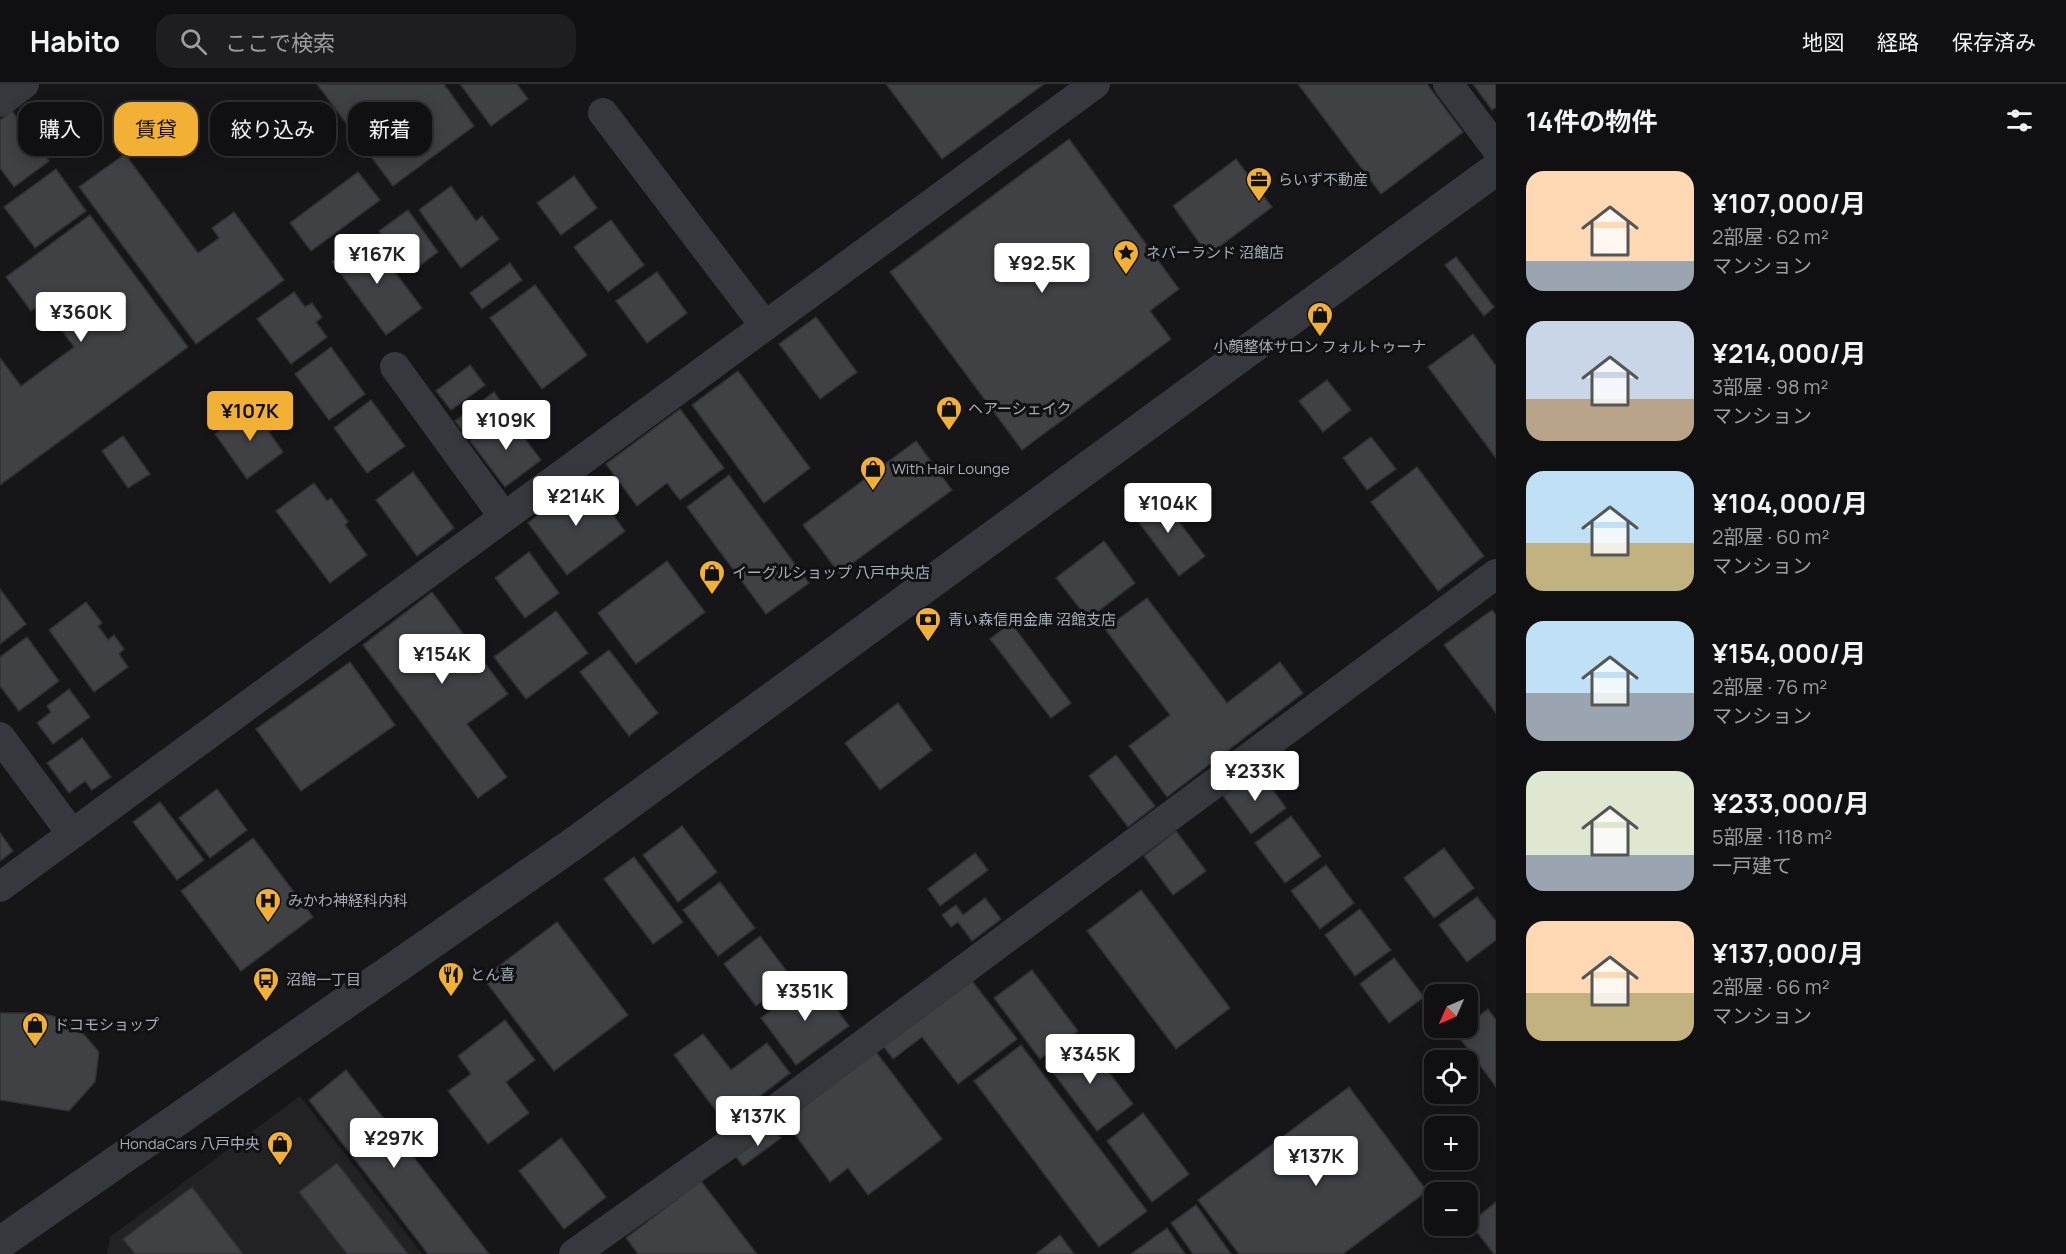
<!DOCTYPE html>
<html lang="ja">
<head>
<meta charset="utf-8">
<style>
  body { margin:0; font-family:Manrope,"Noto Sans JP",sans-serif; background:#1e1e20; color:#f1f3f6; height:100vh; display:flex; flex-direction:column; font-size:22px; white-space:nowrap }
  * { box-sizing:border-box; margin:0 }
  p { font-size:20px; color:#9c9d9f }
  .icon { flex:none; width:33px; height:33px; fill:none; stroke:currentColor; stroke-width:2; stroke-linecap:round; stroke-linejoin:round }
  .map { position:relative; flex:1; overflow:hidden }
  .details { display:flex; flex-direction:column; background:#101012; width:570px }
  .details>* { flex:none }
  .banner { position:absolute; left:18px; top:18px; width:570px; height:54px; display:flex; gap:12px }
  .needle { width:39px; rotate:225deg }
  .buttons { position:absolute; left:1424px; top:900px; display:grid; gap:12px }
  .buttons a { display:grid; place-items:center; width:54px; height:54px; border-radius:12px; background:#101012; box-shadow:0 3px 15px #0003,0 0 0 2px #303032; font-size:30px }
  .price { position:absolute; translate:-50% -51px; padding:0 14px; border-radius:6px; background:#fff; color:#222; font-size:20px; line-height:39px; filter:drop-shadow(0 2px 3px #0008) }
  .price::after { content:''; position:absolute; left:50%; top:36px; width:18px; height:14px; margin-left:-9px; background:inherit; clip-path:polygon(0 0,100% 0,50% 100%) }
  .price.selected { background:#f2b134; color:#111 }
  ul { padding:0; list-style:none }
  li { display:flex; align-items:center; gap:18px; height:150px; padding:0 30px }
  li span { display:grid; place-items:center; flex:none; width:168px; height:120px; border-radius:18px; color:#555 }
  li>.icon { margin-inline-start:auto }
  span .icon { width:72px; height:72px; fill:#fffc; stroke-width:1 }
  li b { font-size:26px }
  h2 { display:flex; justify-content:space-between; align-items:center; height:72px; padding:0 30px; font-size:26px }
  .tag { padding:0 21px; border-radius:18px; background:#101012; box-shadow:0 3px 15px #0003,0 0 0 2px #303032; font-size:21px; line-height:54px }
  .tag.selected { background:#f2b134; color:#111 }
  header { display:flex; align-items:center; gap:36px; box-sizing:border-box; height:84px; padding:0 30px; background:#101012; border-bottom:2px solid #303032 }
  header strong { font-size:28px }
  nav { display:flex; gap:33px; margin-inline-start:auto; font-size:21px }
  .search { width:420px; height:54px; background:#1e1e20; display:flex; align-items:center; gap:15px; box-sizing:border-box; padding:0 21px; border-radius:18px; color:#9c9d9f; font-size:22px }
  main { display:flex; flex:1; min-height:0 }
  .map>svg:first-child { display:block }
  .built { fill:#222225 }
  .building { fill:#404145; stroke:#303034; stroke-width:1.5 }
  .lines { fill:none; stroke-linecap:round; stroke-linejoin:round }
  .minor { stroke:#37383d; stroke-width:30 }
  .tertiary { stroke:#37383d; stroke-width:33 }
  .labels { text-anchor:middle; stroke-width:6; stroke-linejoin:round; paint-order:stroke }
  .poi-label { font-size:15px; fill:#a8adb8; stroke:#111113; text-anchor:start }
</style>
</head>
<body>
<header>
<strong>Habito</strong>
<div class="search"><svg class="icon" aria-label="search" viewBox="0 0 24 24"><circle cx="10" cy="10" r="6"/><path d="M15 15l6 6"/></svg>ここで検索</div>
<nav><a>地図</a><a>経路</a><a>保存済み</a></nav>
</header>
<main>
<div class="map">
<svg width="1496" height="1170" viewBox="0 0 1496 1170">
  <rect width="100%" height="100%" fill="#161618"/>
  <!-- built -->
  <path class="built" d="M300,1012l122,158h-315l3,-17z"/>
  <!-- building -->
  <g class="building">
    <path d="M317,0h127l30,42 -81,60z"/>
    <path d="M460,0h57l11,15 -37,27z"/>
    <path d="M886,0h158l-102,75z"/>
    <path d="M1298,0h129l36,48 -82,62z"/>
    <path d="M1473,0h23v23l-4,3z"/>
    <path d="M12,27l37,50 -35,26 -14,-19v-48z"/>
    <path d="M1069,55l110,150 -29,22 21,28 -149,111 -132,-178z"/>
    <path d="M125,70l73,99 21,-15 -7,-10 22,-16 50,68 -88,64 -117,-157z"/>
    <path d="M1236,75l36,48 -64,48 -35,-49z"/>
    <path d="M56,85l30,42 -51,37 -31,-41z"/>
    <path d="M358,88l22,28 -69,51 -21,-28z"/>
    <path d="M574,92l23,32 -36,27 -24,-32z"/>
    <path d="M451,102l25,35 6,-5 17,23 -38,29 -42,-58z"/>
    <path d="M408,126l30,42 -28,21 -31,-42z"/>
    <path d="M90,131l98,132 -188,138v-127l21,28 53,-39 -32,-44 -11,8 -25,-34z"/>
    <path d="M611,136l33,45 -36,27 -34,-45z"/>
    <path d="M368,152l54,72 -36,27 -54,-73z"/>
    <path d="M1456,173l38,50 -10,9 -39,-51z"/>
    <path d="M510,179l12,17 -40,29 -12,-16z"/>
    <path d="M657,188l30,41 -40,30 -31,-42z"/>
    <path d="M535,201l52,70 -45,34 -52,-71z"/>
    <path d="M294,208l11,15 7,-4 10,14 -6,5 11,15 -36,27 -34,-45z"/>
    <path d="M816,233l41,55 -37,27 -41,-55z"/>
    <path d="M1473,250l23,32v92l-68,-91z"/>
    <path d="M331,263l34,47 -36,26 -34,-46z"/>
    <path d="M470,281l15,20 -34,25 -15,-19z"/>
    <path d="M738,287l72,97 -46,35 -72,-98z"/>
    <path d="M1327,296l24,30 -28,22 -24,-31z"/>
    <path d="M494,308l11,15 -39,28 -11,-14z"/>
    <path d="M371,316l34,46 -38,27 -33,-45z"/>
    <path d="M251,323l8,11 6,-5 10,15 -6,4 14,20 -36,27 -32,-45z"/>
    <path d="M680,325l44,59 -44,32 -13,-17 -30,23 -31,-42z"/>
    <path d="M507,331l34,45 -36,27 -35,-46z"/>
    <path d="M123,352l27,38 -22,14 -26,-37z"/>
    <path d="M1371,353l25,32 -29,21 -24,-32z"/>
    <path d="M916,357l36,49 -113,83 -36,-48z"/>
    <path d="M1417,383l67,89 -46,35 -67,-89z"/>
    <path d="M413,388l41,56 -37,28 -41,-56z"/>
    <path d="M729,391l80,108 -43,31 -79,-107z"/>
    <path d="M586,395l39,52 -58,44 -39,-52z"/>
    <path d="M314,399l13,18 4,-3 17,24 -3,3 22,30 -37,28 -54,-72z"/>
    <path d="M1157,409l48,63 -26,20 -48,-64z"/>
    <path d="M1104,457l31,42 -47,36 -32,-41z"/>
    <path d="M529,468l30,41 -34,25 -30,-40z"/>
    <path d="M667,477l38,51 -69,52 -38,-51z"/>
    <path d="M0,505l26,35 -26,20z"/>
    <path d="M432,508l76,102 -41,30 40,53 -29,21 -115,-153z"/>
    <path d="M1147,514l80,105 53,-41 23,31 -136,104 -38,-51 41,-31 -65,-86z"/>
    <path d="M86,518l16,21 -4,3 10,14 6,-5 10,14 -5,5 9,13 -34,25 -45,-62z"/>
    <path d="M1492,526l4,5v98l-52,-68z"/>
    <path d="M556,527l32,42 -62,46 -32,-42z"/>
    <path d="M1011,539l60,80 -20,15 -61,-79z"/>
    <path d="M27,553l32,44 -40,30 -19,-25v-29z"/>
    <path d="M609,566l49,63 -29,23 -49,-64z"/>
    <path d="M350,578l45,63 -94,66 -45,-62z"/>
    <path d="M69,605l21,28 -37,27 -16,-21 14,-11 -4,-6z"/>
    <path d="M898,619l34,47 -52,40 -35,-47z"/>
    <path d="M82,654l29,39 -19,13 -7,-9 -16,12 -22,-30z"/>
    <path d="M1116,671l39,51 -27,21 -39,-51z"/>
    <path d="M1258,685l28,39 -35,26 -28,-38z"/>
    <path d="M217,705l30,41 -37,28 -31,-40z"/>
    <path d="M160,718l44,58 -27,20 -44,-58z"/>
    <path d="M1291,732l30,40 -36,27 -30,-40z"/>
    <path d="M682,742l35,46 -39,30 -35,-47z"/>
    <path d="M1176,747l30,40 -33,24 -29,-39z"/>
    <path d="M0,749l13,18 -13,10z"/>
    <path d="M253,754l60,79 -72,54 -60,-80z"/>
    <path d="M1444,764l30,40 -40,30 -30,-40z"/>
    <path d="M975,769l13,17 -48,36 -12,-17z"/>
    <path d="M634,773l49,65 -30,22 -49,-65z"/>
    <path d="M1326,781l28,38 -34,26 -29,-38z"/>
    <path d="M720,798l35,46 -37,28 -35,-46z"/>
    <path d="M1141,806l89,118 -54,41 -89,-118z"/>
    <path d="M1477,813l19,24v19l-29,22 -28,-37z"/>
    <path d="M985,814l16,21 -29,22 -14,-19 -7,5 -9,-12 14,-10 7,10z"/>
    <path d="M1360,825l31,41 -36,26 -30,-41z"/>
    <path d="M557,838l71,93 -74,56 -71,-93z"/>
    <path d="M760,852l32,42 -36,28 -32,-42z"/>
    <path d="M1394,874l30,39 -35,26 -29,-39z"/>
    <path d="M1032,886l46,61 -38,28 -46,-61z"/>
    <path d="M969,893l48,62 -59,45 -36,-47 -29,22 -12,-16z"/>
    <path d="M814,894l35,48 -53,39 -35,-47z"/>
    <path d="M1488,925l8,11v67l-40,-54 7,-5h4v-3z"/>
    <path d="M0,929h40l21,5 20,13 18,21 -4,30 -26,29 -69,-11z"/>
    <path d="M505,936l30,40 -29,22 23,31 -41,31 -40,-53 23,-17 -13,-18z"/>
    <path d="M703,950l28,36 36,-27 23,30 -65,50 -51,-68z"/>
    <path d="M1084,955l49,65 -36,27 -49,-65z"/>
    <path d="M1021,961l126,166 -48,36 -125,-166z"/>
    <path d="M876,968l66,87 -74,56 -20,-27 -18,14 -45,-61z"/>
    <path d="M346,986l143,184h-61l-119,-154z"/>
    <path d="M1349,1003l78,104 -84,63h-104l-41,-54z"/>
    <path d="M1143,1029l46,61 -37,28 -45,-61z"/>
    <path d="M773,1045l8,9 -38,28 -7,-9z"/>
    <path d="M561,1054l45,59 -42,32 -45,-58z"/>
    <path d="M337,1079l71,91h-61l-48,-62z"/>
    <path d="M701,1097l56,73h-119l-12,-16z"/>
    <path d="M192,1103l51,67h-108l-12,-15z"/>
    <path d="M1496,1118v52h-2l-24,-31z"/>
    <path d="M1196,1121l35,49h-38l-22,-31z"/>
    <path d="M1167,1144l18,26h-54z"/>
    <path d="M1060,1151l14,19h-38z"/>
  </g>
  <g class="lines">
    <!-- minor -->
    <g class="minor">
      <path d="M1448,0l48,64"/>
      <path d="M0,18l24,-18"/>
      <path d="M603,29l162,213"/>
      <path d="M395,283l109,150"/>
      <path d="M0,653l72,97"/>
      <path d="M0,803l1095,-803"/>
      <path d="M574,1170l162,-115 760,-565"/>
    </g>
    <!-- tertiary -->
    <path class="tertiary" d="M0,1159l576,-401 920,-673"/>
  </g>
  <!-- icons -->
  <defs>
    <symbol id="office-pin" viewBox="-11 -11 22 30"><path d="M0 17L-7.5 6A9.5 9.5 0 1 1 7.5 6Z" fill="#f2b134" stroke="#111113"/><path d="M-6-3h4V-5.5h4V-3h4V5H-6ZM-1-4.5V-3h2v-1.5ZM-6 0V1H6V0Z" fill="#111"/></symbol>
    <symbol id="sight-pin" viewBox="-11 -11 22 30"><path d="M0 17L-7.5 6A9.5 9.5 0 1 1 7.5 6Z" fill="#f2b134" stroke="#111113"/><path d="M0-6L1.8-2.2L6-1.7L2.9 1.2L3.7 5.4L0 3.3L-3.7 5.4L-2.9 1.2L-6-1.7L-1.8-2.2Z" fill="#111"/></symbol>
    <symbol id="shop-pin" viewBox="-11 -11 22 30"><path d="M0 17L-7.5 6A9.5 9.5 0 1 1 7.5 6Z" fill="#f2b134" stroke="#111113"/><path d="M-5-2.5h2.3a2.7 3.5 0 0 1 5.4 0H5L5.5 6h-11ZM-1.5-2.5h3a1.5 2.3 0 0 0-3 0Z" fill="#111"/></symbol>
    <symbol id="bank-pin" viewBox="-11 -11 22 30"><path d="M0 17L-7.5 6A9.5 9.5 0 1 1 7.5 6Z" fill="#f2b134" stroke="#111113"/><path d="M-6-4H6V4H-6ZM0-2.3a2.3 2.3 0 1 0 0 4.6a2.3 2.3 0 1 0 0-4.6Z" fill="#111"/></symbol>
    <symbol id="hospital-pin" viewBox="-11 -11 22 30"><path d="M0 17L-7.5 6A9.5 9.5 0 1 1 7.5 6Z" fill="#f2b134" stroke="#111113"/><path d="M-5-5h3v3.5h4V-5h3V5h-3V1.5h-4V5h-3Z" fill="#111"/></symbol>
    <symbol id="restaurant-pin" viewBox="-11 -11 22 30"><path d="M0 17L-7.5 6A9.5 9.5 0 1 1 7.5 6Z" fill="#f2b134" stroke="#111113"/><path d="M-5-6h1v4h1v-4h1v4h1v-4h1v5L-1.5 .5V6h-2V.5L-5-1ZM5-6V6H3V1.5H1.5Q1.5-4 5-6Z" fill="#111"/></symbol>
    <symbol id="bus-pin" viewBox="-11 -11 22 30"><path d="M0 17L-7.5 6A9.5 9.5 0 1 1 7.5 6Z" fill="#f2b134" stroke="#111113"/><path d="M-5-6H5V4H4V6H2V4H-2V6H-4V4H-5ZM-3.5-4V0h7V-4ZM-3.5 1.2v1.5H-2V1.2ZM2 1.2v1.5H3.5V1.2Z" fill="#111"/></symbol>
  </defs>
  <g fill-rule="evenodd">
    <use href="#office-pin" x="1244" y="81" width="30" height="40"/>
    <use href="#sight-pin" x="1111" y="154" width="30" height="40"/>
    <use href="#shop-pin" x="1305" y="216" width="30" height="40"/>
    <use href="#shop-pin" x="934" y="310" width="30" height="40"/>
    <use href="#shop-pin" x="858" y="370" width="30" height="40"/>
    <use href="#shop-pin" x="697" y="474" width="30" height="40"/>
    <use href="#bank-pin" x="913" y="521" width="30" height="40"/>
    <use href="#hospital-pin" x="253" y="802" width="30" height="40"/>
    <use href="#restaurant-pin" x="436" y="876" width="30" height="40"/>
    <use href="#bus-pin" x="251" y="881" width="30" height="40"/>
    <use href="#shop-pin" x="20" y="926" width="30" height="40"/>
    <use href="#shop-pin" x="265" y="1045" width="30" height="40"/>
  </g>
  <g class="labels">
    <!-- poi labels -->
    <g class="poi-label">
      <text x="1278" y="101">らいず不動産</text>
      <text x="1146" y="174">ネバーランド 沼館店</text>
      <text x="1320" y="268" text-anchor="middle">小顔整体サロン フォルトゥーナ</text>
      <text x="968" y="330">ヘアーシェイク</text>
      <text x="892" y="390">With Hair Lounge</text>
      <text x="732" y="494">イーグルショップ 八戸中央店</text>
      <text x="948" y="541">青い森信用金庫 沼館支店</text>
      <text x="288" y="822">みかわ神経科内科</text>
      <text x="470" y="896">とん喜</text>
      <text x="286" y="901">沼館一丁目</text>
      <text x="54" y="946">ドコモショップ</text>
      <text x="260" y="1065" text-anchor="end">HondaCars 八戸中央</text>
    </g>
  </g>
</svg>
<div class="buttons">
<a><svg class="needle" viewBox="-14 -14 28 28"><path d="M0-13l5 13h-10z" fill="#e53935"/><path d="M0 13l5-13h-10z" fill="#9c9d9f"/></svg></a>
<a><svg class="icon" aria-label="locate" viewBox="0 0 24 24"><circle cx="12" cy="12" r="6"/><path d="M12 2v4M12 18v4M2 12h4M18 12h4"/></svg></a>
<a>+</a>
<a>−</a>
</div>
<b class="price" style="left:377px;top:201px">¥167K</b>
<b class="price" style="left:1042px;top:210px">¥92.5K</b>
<b class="price" style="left:81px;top:259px">¥360K</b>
<b class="price selected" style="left:250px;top:358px">¥107K</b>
<b class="price" style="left:506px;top:367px">¥109K</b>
<b class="price" style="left:576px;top:443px">¥214K</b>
<b class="price" style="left:1168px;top:450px">¥104K</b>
<b class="price" style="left:442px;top:601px">¥154K</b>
<b class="price" style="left:1255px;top:718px">¥233K</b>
<b class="price" style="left:805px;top:938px">¥351K</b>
<b class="price" style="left:1090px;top:1001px">¥345K</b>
<b class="price" style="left:758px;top:1063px">¥137K</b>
<b class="price" style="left:394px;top:1085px">¥297K</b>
<b class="price" style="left:1316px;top:1103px">¥137K</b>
<div class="banner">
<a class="tag">購入</a>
<a class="tag selected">賃貸</a>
<a class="tag">絞り込み</a>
<a class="tag">新着</a>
</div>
</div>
<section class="details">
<h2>14件の物件<svg class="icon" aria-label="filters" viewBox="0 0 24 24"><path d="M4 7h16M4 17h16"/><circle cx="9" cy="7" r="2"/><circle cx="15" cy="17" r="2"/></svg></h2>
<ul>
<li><span style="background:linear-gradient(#ffd9b3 75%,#9aa5b1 0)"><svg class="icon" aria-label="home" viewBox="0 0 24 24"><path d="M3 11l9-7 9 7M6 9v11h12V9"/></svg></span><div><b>¥107,000/月</b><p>2部屋 · 62 m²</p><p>マンション</p></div></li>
<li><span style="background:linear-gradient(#c9d6e8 65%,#b9a48a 0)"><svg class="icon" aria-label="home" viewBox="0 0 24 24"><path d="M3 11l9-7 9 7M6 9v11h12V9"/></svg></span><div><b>¥214,000/月</b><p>3部屋 · 98 m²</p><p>マンション</p></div></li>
<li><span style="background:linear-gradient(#bfe0f5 60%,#c2b280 0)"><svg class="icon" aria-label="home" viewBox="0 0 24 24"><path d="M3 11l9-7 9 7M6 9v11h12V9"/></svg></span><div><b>¥104,000/月</b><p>2部屋 · 60 m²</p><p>マンション</p></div></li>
<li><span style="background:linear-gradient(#bfe0f5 60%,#9aa5b1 0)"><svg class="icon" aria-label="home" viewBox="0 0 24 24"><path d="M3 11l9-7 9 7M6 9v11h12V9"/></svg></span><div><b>¥154,000/月</b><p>2部屋 · 76 m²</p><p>マンション</p></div></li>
<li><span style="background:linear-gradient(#dfe7d0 70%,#9aa5b1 0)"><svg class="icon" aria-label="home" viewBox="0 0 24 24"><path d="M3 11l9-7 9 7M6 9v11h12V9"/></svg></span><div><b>¥233,000/月</b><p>5部屋 · 118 m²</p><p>一戸建て</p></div></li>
<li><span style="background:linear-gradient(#ffd9b3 60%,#c2b280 0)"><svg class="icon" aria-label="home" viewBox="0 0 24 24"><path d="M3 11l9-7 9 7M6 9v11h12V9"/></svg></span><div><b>¥137,000/月</b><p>2部屋 · 66 m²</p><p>マンション</p></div></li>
</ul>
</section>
</main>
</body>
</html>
